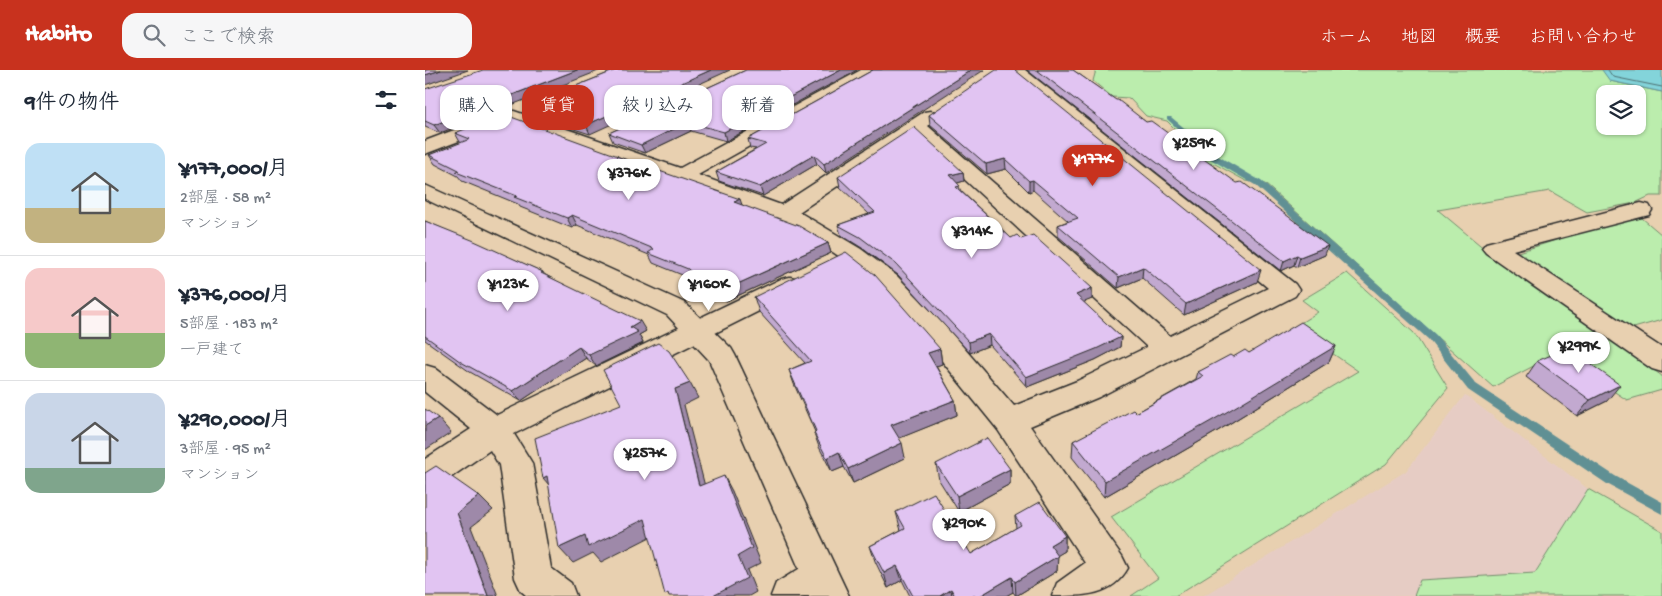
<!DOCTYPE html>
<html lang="ja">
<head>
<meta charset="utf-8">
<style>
  body { margin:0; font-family:"Gochi Hand","Klee One",sans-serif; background:#f6f6f7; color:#1f2937; height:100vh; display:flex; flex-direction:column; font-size:19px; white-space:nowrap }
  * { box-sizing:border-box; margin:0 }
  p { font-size:16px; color:#747a83 }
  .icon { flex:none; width:28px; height:28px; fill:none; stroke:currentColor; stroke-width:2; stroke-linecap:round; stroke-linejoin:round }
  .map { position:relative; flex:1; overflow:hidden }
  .sheet { display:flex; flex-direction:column; background:#fff; width:425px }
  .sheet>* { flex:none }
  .hud { position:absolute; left:15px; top:15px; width:475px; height:45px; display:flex; gap:10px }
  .buttons { position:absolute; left:1171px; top:15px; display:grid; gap:10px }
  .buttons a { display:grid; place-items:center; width:50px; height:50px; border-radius:10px; background:#fff; box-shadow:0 1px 4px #0004; font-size:25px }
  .price { position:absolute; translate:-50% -42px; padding:0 11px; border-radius:18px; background:#fff; color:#222; font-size:16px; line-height:32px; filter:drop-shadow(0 1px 2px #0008) }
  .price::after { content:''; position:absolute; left:50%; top:30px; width:15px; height:11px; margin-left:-8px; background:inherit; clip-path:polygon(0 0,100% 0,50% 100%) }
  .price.current { background:#c8321e; color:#fff }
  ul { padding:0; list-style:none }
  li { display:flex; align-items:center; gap:15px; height:125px; padding:0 25px }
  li+li { border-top:1px solid #e0e1e3 }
  li span { display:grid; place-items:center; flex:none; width:140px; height:100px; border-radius:15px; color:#555 }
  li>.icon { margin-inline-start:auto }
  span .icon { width:60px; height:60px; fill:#fffc; stroke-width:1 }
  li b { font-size:21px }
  h2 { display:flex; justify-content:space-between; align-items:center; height:60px; padding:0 25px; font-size:21px }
  .tag { padding:0 18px; border-radius:15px; background:#fff; box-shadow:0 1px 4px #0004; font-size:18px; line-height:45px }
  .tag.current { background:#c8321e; color:#fff }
  header { display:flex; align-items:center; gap:30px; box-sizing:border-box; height:70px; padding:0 25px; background:#c8321e; color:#fff }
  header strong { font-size:24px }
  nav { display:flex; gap:28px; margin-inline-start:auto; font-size:18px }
  .search { width:350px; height:45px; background:#f6f6f7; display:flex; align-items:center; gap:12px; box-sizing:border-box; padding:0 18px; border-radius:15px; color:#747a83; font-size:19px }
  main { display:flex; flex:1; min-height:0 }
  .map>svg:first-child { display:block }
  .built { fill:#e6ccc4 }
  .green { fill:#bbedad; stroke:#738c6c; fill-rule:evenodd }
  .water { fill:#83d4da; stroke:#609094 }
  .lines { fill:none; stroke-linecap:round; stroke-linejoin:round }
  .shore { stroke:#4e6f71; stroke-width:1 }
  .stream { fill:#609094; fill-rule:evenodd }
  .minor-casing { stroke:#2b2b2b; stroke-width:3 }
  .tertiary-casing { stroke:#2b2b2b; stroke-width:3 }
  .minor { fill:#e8d0b0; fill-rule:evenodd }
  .tertiary { fill:#e8d0b0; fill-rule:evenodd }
  .wall { fill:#c2a9d0; stroke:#2b2b2b }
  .shaded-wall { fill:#9e89a9; stroke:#2b2b2b }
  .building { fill:#e1c4f2; stroke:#2b2b2b }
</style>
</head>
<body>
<header>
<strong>Habito</strong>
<div class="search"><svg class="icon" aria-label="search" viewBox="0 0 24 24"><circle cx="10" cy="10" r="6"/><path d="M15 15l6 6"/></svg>ここで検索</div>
<nav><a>ホーム</a><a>地図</a><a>概要</a><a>お問い合わせ</a></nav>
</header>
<main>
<section class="sheet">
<h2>9件の物件<svg class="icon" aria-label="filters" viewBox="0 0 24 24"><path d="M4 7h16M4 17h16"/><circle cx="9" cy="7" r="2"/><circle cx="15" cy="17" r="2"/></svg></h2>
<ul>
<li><span style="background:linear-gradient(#bfe0f5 65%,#c2b280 0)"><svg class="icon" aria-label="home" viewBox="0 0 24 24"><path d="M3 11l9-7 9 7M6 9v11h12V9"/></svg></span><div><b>¥177,000/月</b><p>2部屋 · 58 m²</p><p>マンション</p></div></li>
<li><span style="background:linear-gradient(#f6c9c9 65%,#8fb573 0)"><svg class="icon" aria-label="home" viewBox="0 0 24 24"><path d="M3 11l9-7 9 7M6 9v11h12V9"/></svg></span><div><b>¥376,000/月</b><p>5部屋 · 183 m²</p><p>一戸建て</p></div></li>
<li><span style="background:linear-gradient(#c9d6e8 75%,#7fa58c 0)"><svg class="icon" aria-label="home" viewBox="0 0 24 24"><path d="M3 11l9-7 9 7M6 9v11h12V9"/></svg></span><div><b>¥290,000/月</b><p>3部屋 · 95 m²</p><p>マンション</p></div></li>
</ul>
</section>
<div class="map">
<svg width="1237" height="526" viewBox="0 0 1237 526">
  <rect width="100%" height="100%" fill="#e8d0b0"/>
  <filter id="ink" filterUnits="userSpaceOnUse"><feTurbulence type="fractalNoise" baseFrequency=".02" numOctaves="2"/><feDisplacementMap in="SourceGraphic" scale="10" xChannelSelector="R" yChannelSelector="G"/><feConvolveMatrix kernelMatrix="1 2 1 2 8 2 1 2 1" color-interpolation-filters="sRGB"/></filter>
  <g filter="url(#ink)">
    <!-- built -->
    <path class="built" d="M1040,325l123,94 74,42v65h-459l203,-125z"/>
    <!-- green -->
    <g class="green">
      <path d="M671,0h511l3,11 52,11v104h-12l-15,7 -48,9 -37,-21 -112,19 42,35 182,131v14l-35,10 -70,-46 -64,33 -228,-203 -19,-3 -31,-17 -15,-2 -26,-22 4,-8 -11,-11 -21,-5 -17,-18 -17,-1 -19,-16zM1180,24h32v32h-32z"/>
      <path d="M1217,148l20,17v85l-32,9 -115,-76 89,-28z"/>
      <path d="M922,203l67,60 34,55 -62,76 -211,132h-44l27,-18 -47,-61 247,-146 -64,-44 24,-15 -16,-12z"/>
      <path d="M1163,419l74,42v65h-248l6,-16 115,-7z"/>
    </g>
    <!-- water -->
    <path class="water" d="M1177,0h60v22l-52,-11z"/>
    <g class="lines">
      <!-- shore -->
      <path class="shore" d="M1183,0l5,7 49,10"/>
      <!-- stream -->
      <path class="stream" d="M742,47h4l47,39 43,25 175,154 40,49 139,92 47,26v12l-55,-30 -139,-94 -40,-51 -173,-154 -43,-25 -45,-41z"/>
      <defs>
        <g id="minor">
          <path d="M436,0h20l-2,3 -181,102 83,30 143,-93 6,-1 6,1 3,4 -11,10 242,210 98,-48 -261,-218h18l270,214 4,6 -4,6 -196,101 -69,29 92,130 6,12c-16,28 -43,28 -76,28l5,-13 28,-20 -87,-133 -73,-90 -46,-52 -36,-29 -28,-19 -40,-22 -191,-71 -82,-28 -3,-4 3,-4 6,-1 6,1 166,57zM490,64l232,213 -70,34 -63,25 -69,-80 -48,-50 -36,-27 -62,-37z"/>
          <path d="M66,46l7,2 2,4 -2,4 -73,28v-13z"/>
          <path d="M1216,133l8,2 3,5 -3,5 -136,35 149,98v24l-10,-3 -166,-116 -4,-5 4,-5z"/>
          <path d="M365,207l9,2 4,6 -4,6 -285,143 18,29 19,105 20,15 5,13h-49l-6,-5 -6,-13 -16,-113 -9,-15 -53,37 -12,4v-32l46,-30 -46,-37v-27l10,3 62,47 284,-136z"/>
          <path d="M395,489l13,5 6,13 -6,13 -9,6h-53l5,-13 31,-19z"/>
        </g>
        <path id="tertiary" d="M0,115l260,118 46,45 4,7 114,241h-38l-102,-236 -42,-45 -242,-116z"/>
      </defs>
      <!-- minor casing -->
      <use href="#minor" class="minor-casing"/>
      <!-- tertiary casing -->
      <use href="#tertiary" class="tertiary-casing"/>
      <!-- minor -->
      <use href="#minor" class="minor"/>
      <!-- tertiary -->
      <use href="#tertiary" class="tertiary"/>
    </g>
    <!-- wall -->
    <g class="wall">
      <path d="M191,0l-26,64 -60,-19 -4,-9z"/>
      <path d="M321,0l-20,71 -35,-10 -46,22 -32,-11 -4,-9z"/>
      <path d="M448,0l-47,103 -9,-9 -54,32 -44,-15 -3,-9 40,-23 -6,-1 -2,-9z"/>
      <path d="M602,0h46l73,52 179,133 -28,12 -3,-2 -13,6z"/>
      <path d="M0,19l15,44 -15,-6z"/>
      <path d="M504,45l328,167 -73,33 -42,-37 -24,10 -60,-52v-11l10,-4 -35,-31 -4,2 -23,-23 -19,5 -57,-49z"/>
      <path d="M30,63l164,24 123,48 86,38 3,10 -105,48 -9,-8 -7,4 -18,-18 -39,-16 -4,-8 -72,-30 -5,3 -52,-21 -2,-3 -56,-23 -4,-5 -23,-12 -6,-9 33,-12 -2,-1z"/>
      <path d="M538,102l1,9 -7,2 4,8 50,47 10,1 71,49v11l-9,3 38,35 -1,10 -25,13 -68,27 -37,-42 -20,8 -72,-78 -36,-27 -21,-13 -3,-10 31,-11 -29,-27 -2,-10z"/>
      <path d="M0,151l118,51 1,2 102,57 -7,4 4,8 -47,23 -10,-8 -65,43 -51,-29 -45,-32z"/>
      <path d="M329,227l186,52 2,15 -6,2 19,34 2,15 -58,23 6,20 -52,25 -9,-16 -12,5 -13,-25 -5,-14 1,-1 -21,-48 -5,-14 16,-7 -46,-51z"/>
      <path d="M911,276l-7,16 -113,70 -112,65 -32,-40 1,-16 63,-28 60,-34 2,-7 35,-15 16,-4z"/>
      <path d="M1112,291l70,40 -30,15 -51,-39z"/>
      <path d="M511,394l74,5v15l-51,28 -20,-32z"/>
      <path d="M471,442l75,42 45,-26 -1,-12 50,20v15l-8,4v16l-41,25 -3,-4 -7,4h-96l-8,-16 -14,8 -13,-27 -5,-15 31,-16 -1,-3z"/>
    </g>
    <!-- shaded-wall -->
    <g class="shaded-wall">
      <path d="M16,0h27l-43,15v-10z"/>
      <path d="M152,0h24l-161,63 -6,-8z"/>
      <path d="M286,0h19l-140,64 -4,-9z"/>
      <path d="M416,0h16l-131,71 -2,-9z"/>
      <path d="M546,0h13l-158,103 -2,-9z"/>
      <path d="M263,52l3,9 -46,22 -4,-8z"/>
      <path d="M389,85l3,9 -54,32 -3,-9z"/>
      <path d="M580,89l1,10 -19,5 -1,-10z"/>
      <path d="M538,102l1,9 -13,4 -1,-10z"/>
      <path d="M608,110v10l-4,2v-11z"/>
      <path d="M315,129l3,9 -9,-6z"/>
      <path d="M147,145l5,10 -5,3 -5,-10z"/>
      <path d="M403,173l3,10 -105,48 -4,-10z"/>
      <path d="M903,176l-3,9 -28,12 3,-10z"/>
      <path d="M872,185l-3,10 -13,6 3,-10z"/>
      <path d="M718,197l-1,11 -24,10 1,-11z"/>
      <path d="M836,200l-4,12 -73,33 2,-11z"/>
      <path d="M288,213l4,10 -7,4 -4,-10z"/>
      <path d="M667,218v11l-17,7 1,-11z"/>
      <path d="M215,251l6,10 -7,4 4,8 -47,23 -7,-11 41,-28z"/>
      <path d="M564,264l1,11 -20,8 -1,-11z"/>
      <path d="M696,267l-1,10 -25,13 -68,27 -1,-10z"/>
      <path d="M911,276l-7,16 -113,70 -112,65 1,-16z"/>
      <path d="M154,277l7,11 -65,43 -8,-10z"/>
      <path d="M515,279l2,15 -11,4 -3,-15z"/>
      <path d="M265,313l8,15 -14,7 25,97 -10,-16 -24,-97z"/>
      <path d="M1195,315l-13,16 -30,15 13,-16z"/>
      <path d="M530,330l2,15 -62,25 -4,-15z"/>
      <path d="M13,348l13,15 -26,17v-24z"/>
      <path d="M477,373l3,15 -52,25 -5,-14z"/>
      <path d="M414,382l5,15 -12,5 -5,-14z"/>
      <path d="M585,399v15l-51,28 -2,-16z"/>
      <path d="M122,406l9,17 -13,-15z"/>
      <path d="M299,406l8,15 29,72 -14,7 9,22 -7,4h-36l25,-40z"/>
      <path d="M54,426l14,14 -22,17 27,69h-10l-31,-83z"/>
      <path d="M220,449l11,15 -55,28 -8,-9 -20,10 -14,-15 26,-12z"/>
      <path d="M640,466v15l-15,9v-15z"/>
      <path d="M633,486l-1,15 -41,25 -1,-14z"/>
      <path d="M472,496l5,14 -14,8 -4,-15z"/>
      <path d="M587,507l1,15 -7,4h-26z"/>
      <path d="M526,519l1,7h-12z"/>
    </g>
    <!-- building -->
    <g class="building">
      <path d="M0,0h16l-16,5z"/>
      <path d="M58,0h94l-143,55 -9,-4v-32z"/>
      <path d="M191,0h95l-125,55 -60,-19z"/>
      <path d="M321,0h95l-117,62 -36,-10 -47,23 -32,-12z"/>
      <path d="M448,0h98l-147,94 -10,-9 -54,32 -44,-15 50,-28 -18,-5z"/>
      <path d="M571,0h19l246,200 -75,34 -43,-37 -24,10 -61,-52 20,-7 -45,-38 -4,1 -24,-22 -19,5 -57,-49z"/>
      <path d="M612,0h36l43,30h2l28,22 5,-1 86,62 5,-1 86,64 -28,11 -3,-2 -13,6z"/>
      <path d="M78,44l115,42h-2l124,43 -6,3 65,24 29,17 -106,48 -9,-8 -7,4 -18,-18 -40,-16 6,-4 -82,-34 -5,3 -53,-21 3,-1 -61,-24 3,-2 -30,-15 41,-16 -15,-6z"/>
      <path d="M489,57l49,45 -13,3 10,11 -4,1 55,51 6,-3 4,4 12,-4 59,53 -16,7 45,42 -25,12 -70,28 -37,-43 -20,8 -73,-78 -36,-27 -22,-12 37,-13 -37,-35z"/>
      <path d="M0,151l47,19 71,32 -2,1 99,48 -10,6 8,5 -49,23 -10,-8 -66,44 -52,-29 -36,-26z"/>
      <path d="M421,182l29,23 65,74 -12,4 27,47 -64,25 11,18 -54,26 -9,-17 -12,6 -13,-25 2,-2 -27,-61 22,-9 -57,-64z"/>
      <path d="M876,252l35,24 -116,70 -115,65 -32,-40 60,-31 3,3 67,-37 -5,-4 32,-17 3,2 12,-7 4,3z"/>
      <path d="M233,273l11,8 21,32 -15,6 24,97 25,-10 28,72 -14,8 9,22 -34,18h-44l-1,-3 -3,2 -20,-76 -57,28 -3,-11 -26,12 -12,-72 -4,2 -8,-40 86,-34 -18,-34z"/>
      <path d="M1143,278l52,37 -30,15 -53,-39z"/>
      <path d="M0,339l13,9 -13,8z"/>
      <path d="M562,368l23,31 -53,27 -21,-32z"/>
      <path d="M11,396l43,30 -22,17 31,83h-63v-123z"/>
      <path d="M509,423l37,61 50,-29 -6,-9 25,-14 25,34 -15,9 8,11 -43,26 -3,-5 -32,19h-25l-4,-7 -11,7h-27l-16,-30 -13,7 -14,-27 35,-18 -9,-16z"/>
    </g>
  </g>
</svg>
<div class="buttons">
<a><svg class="icon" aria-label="layers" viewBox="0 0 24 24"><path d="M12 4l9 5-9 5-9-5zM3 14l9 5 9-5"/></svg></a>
</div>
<b class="price" style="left:769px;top:101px">¥259K</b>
<b class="price current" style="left:668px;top:117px">¥177K</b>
<b class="price" style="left:204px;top:131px">¥376K</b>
<b class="price" style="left:547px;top:189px">¥314K</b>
<b class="price" style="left:83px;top:242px">¥123K</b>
<b class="price" style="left:284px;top:242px">¥160K</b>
<b class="price" style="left:1154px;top:304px">¥299K</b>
<b class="price" style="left:220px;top:411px">¥257K</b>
<b class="price" style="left:539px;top:481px">¥290K</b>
<div class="hud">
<a class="tag">購入</a>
<a class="tag current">賃貸</a>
<a class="tag">絞り込み</a>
<a class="tag">新着</a>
</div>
</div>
</main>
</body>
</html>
